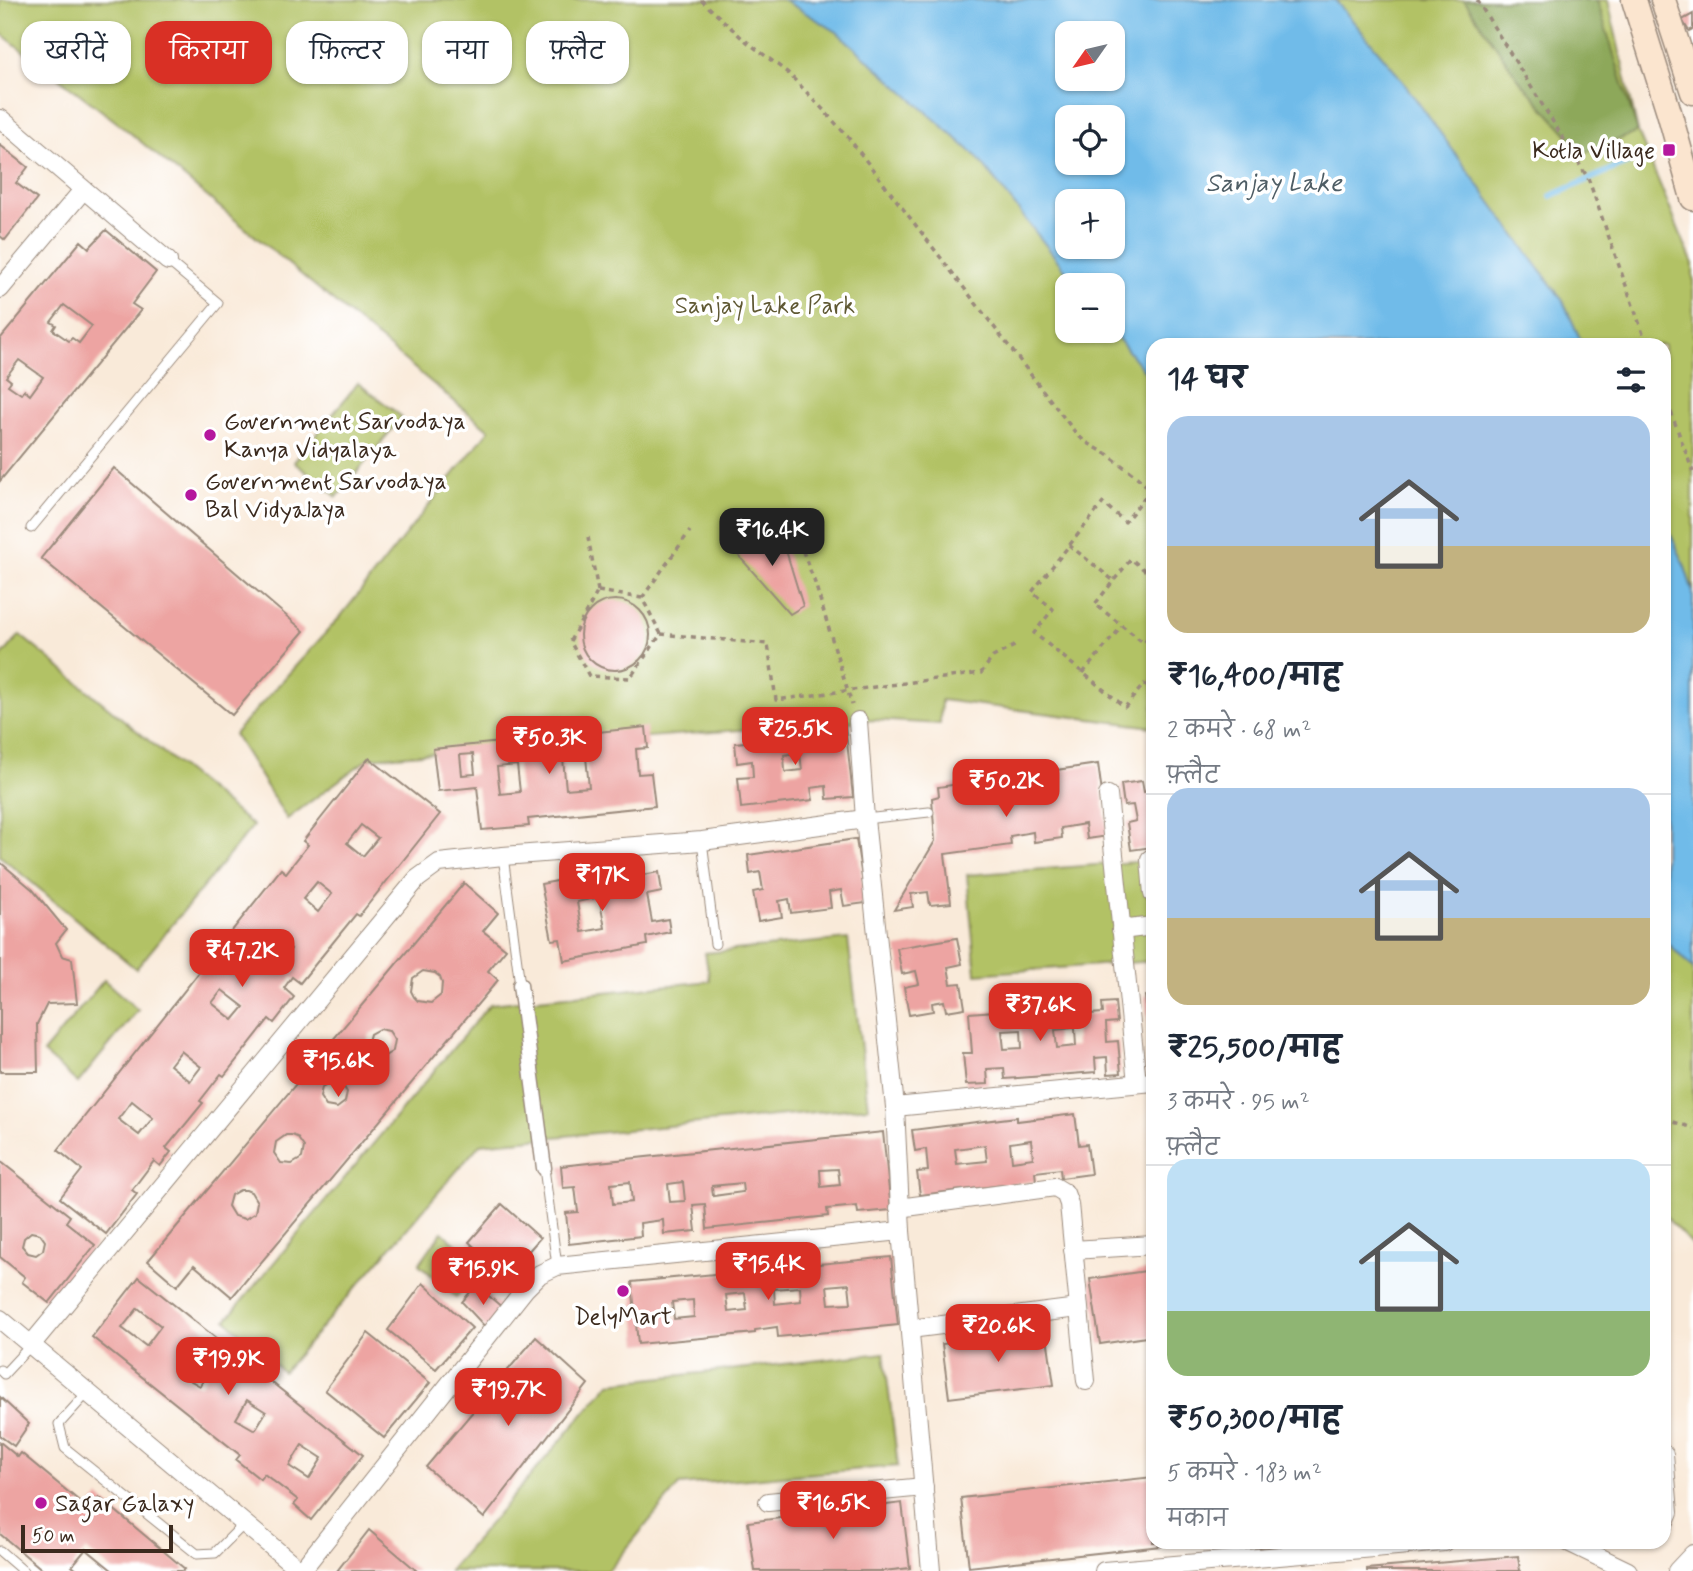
<!DOCTYPE html>
<html lang="hi">
<head>
<meta charset="utf-8">
<style>
  body { margin:0; font-family:Mynerve,"Playpen Sans Deva",sans-serif; background:#f2f2f3; color:#1f2937; height:100vh; display:flex; flex-direction:column; font-size:26px; white-space:nowrap }
  * { box-sizing:border-box; margin:0 }
  p { font-size:23px; color:#747a83 }
  .icon { flex:none; width:38px; height:38px; fill:none; stroke:currentColor; stroke-width:2; stroke-linecap:round; stroke-linejoin:round }
  .map { position:relative; flex:1; overflow:hidden }
  .details { position:absolute; left:1146px; top:338px; width:525px; height:1211px; display:flex; flex-direction:column; background:#fff; border-radius:21px; box-shadow:0 2px 5px #0004 }
  .details>* { flex:none }
  .guide { position:absolute; left:21px; top:21px; width:665px; height:63px; display:flex; gap:14px }
  .needle { width:46px; rotate:236deg }
  .tools { position:absolute; left:1055px; top:21px; display:grid; gap:14px }
  .tools a { display:grid; place-items:center; width:70px; height:70px; border-radius:14px; background:#fff; box-shadow:0 2px 5px #0004; font-size:35px }
  .scale { position:absolute; left:21px; bottom:18px; width:152px; box-sizing:border-box; padding-left:7px; border:4px solid #3b2a1e; border-top:0; font-size:19px; line-height:24px; white-space:nowrap; color:#3b2a1e; -webkit-text-stroke:5px #fff; paint-order:stroke }
  .price { position:absolute; translate:-50% -60px; padding:0 16px; border-radius:14px; background:#d93025; color:#fff; font-size:23px; line-height:46px; filter:drop-shadow(0 2px 4px #0008) }
  .price::after { content:''; position:absolute; left:50%; top:42px; width:21px; height:16px; margin-left:-10px; background:inherit; clip-path:polygon(0 0,100% 0,50% 100%) }
  .price.active { background:#222; color:#fff }
  ul { padding:0; list-style:none }
  li { display:grid; align-content:center; gap:14px; height:371px; padding:0 21px }
  li+li { border-top:2px solid #e0e1e3 }
  li span { display:grid; place-items:center; height:217px; border-radius:21px; color:#555 }
  li>.icon { margin-inline-start:auto }
  span .icon { width:126px; height:126px; fill:#fffc; stroke-width:1 }
  li b { font-size:30px }
  h2 { display:flex; justify-content:space-between; align-items:center; height:84px; padding:0 21px; font-size:30px }
  .chip { padding:0 24px; border-radius:21px; background:#fff; box-shadow:0 2px 5px #0004; font-size:24px; line-height:63px }
  .chip.active { background:#d93025; color:#fff }
  .map>svg:first-child { display:block }
  .green { fill:#b2c265; stroke:#767642; stroke-width:2; fill-rule:evenodd }
  .forest { fill:#8da85a; stroke:#64693c; stroke-width:2 }
  .water { fill:#70bbe9; stroke:#567284; stroke-width:2; fill-rule:evenodd }
  .lines { fill:none; stroke-linecap:round; stroke-linejoin:round }
  .stream { stroke:#70bbe9; stroke-width:6 }
  .building { fill:#eda4a2; fill-rule:evenodd }
  .service-casing { stroke:#9a8a7c; stroke-width:11 }
  .pedestrian-casing { stroke:#9a8a7c; stroke-width:17 }
  .minor-casing { stroke:#9a8a7c; stroke-width:20 }
  .secondary-casing { stroke:#9a8a7c; stroke-width:27 }
  .path { stroke:#9a8a7c; stroke-width:3.5; stroke-dasharray:5 5; stroke-linecap:butt }
  .service { stroke:#fff; stroke-width:9 }
  .pedestrian { stroke:#fff; stroke-width:14 }
  .minor { stroke:#fff; stroke-width:18 }
  .secondary { stroke:#fbe5cf; stroke-width:24 }
  .poi-dot { fill:#b5179e; stroke:#fff; stroke-width:2.5 }
  .labels { text-anchor:middle; stroke-width:7; stroke-linejoin:round; paint-order:stroke }
  .poi-label { font-size:24px; fill:#3b2a1e; stroke:#fff; text-anchor:start }
  .park-label { font-size:24px; fill:#5f5833; stroke:#fff }
  .water-label { font-size:26px; font-style:italic; fill:#4e5d65; stroke:#fff }
</style>
</head>
<body>
<div class="map">
<svg width="1693" height="1571" viewBox="0 0 1693 1571">
  <rect width="100%" height="100%" fill="#fff"/>
  <filter id="ink" filterUnits="userSpaceOnUse"><feTurbulence type="fractalNoise" baseFrequency=".0143" numOctaves="2"/><feDisplacementMap in="SourceGraphic" scale="14" xChannelSelector="R" yChannelSelector="G"/><feConvolveMatrix kernelMatrix="1 2 1 2 8 2 1 2 1" color-interpolation-filters="sRGB"/></filter>
  <filter id="wash" filterUnits="userSpaceOnUse"><feTurbulence type="fractalNoise" baseFrequency=".00686" numOctaves="4" result="noise"/><feDisplacementMap in="SourceGraphic" scale="28" xChannelSelector="R" yChannelSelector="G"/><feGaussianBlur stdDeviation="1.57" result="paint"/><feColorMatrix in="noise" values="0 0 0 0 0 0 0 0 0 0 0 0 0 0 0 0 0 1.4 0 .05"/><feComposite in="paint" operator="in"/></filter>
  <g filter="url(#wash)">
    <rect width="100%" height="100%" fill="#f9ead9"/>
    <!-- green -->
    <g class="green">
      <path d="M0,0h1608l30,132 55,132v982l-29,-31v-870h-511v382l-212,-27 -1,24 -66,-4 -505,38 -82,61 -53,-85 106,-117 149,-187 -366,-303 -123,-94zM1068,33h45v46h-45zM1068,117h45v46h-45zM1068,201h45v46h-45zM1068,285h45v46h-45z"/>
      <path d="M358,383l44,34 -65,80 -43,-35z"/>
      <path d="M20,635l233,191 -117,143 -136,-113v-198z"/>
      <path d="M1146,861l7,100 -177,13 -9,-99z"/>
      <path d="M848,939l20,168 -388,37 -197,228 -57,-52 264,-316 220,-23 -5,-28z"/>
      <path d="M104,980l34,30 -60,73 -35,-30z"/>
      <path d="M442,1232l40,34 -26,31 -37,-33z"/>
      <path d="M884,1353l14,113 -219,19 -71,86h-159l161,-188z"/>
    </g>
    <!-- forest -->
    <path class="forest" d="M1464,0h133l41,132 -54,21 -64,-72z"/>
    <!-- water -->
    <g class="water">
      <path d="M784,0h551l58,68 170,233 20,44h-430v37l-41,-51 1,-46h-36l-101,-129 -139,-124zM1068,33h45v46h-45zM1068,117h45v46h-45zM1068,201h45v46h-45z"/>
      <path d="M1664,520l19,41 10,31v377l-29,-30z"/>
    </g>
    <g class="lines">
      <!-- stream -->
      <path class="stream" d="M1551,196l78,-34"/>
    </g>
    <g id="blocks">
      <!-- building -->
      <g class="building">
        <path d="M1693,14v15l-4,2 -7,-11z"/>
        <path d="M0,145l28,22 -12,16 21,16 -32,41 -5,-4z"/>
        <path d="M106,230l50,42 -24,32 9,6 -141,171v-142l81,-98 8,7zM64,305l28,21 -13,17 -7,-5 -3,3 -16,-11 3,-5 -5,-3zM19,360l24,17 -13,18 -6,-5 -3,4 -13,-9 3,-4 -5,-4z"/>
        <path d="M114,468l190,163 -72,84 -191,-157z"/>
        <path d="M780,531l23,75 -13,8 -59,-67 22,-13 8,10z"/>
        <circle cx="615" cy="635" r="35"/>
        <path d="M845,723l8,74 -26,2 -1,-13 -15,2 2,12 -72,8 -3,-30 15,-1 -1,-16 -15,2 -2,-20 32,-3 -1,-9 25,-2 1,6 32,-4v-6zM800,753l2,17 -17,2 -1,-17z"/>
        <path d="M646,727l2,21 -12,1 2,25 13,-1 4,33 -127,13 1,7 -47,4 -5,-43 -39,4 -5,-42zM473,754l2,20 -13,1 -2,-20zM586,757l3,30 -23,2 -3,-30zM517,765l3,27 -20,2 -3,-27z"/>
        <path d="M369,758l71,56 -81,102 -3,-2 -56,69 -8,-6 -8,11 10,9 -20,26 -5,-4 -45,57 -3,-2 -21,27 3,2 -37,45 5,4 -11,14 -6,-5 -22,29 5,4 -31,40 -46,-36 22,-28 -24,-20 223,-281 5,4 22,-28 -5,-4zM361,825l17,13 -15,18 -16,-13zM317,882l15,12 -14,18 -15,-13zM272,934l19,15 -14,18 -19,-15zM222,990l22,17 -11,13 -21,-17zM181,1051l20,16 -11,14 -20,-16zM132,1101l21,17 -14,17 -21,-16z"/>
        <path d="M1098,764l10,72 -21,3 -2,-15 -24,4 1,10 -28,4 -1,-10 -23,4 1,9 -66,9 6,49 -21,2 -2,-13 -17,2 2,13 -19,3 41,-69 -3,-43 7,-2 -1,-9z"/>
        <path d="M1142,781l2,11 9,-2v57l-22,3 -4,-27 9,-2 -3,-16 -9,1 -3,-22z"/>
        <path d="M856,839l10,64 -22,3 -3,-16 -12,2 2,16 -40,5 -2,-14 -10,2 3,16 -24,4 -5,-29 10,-2 -3,-18 -10,2 -2,-19z"/>
        <path d="M0,862l33,28 33,40 -10,13 6,13 10,3 5,44 -30,1 -10,20 1,48h-38z"/>
        <path d="M625,868l2,10 32,-6 3,20 -15,3 5,27 16,-3 2,13 -24,5 1,8 -83,16 -4,-22 -8,1 -11,-56zM599,897l6,31 -23,4 -5,-30z"/>
        <path d="M464,883l34,30 -15,18 23,18 -18,22 10,9 -266,317 -38,-32 -17,21 -29,-25zM423,971l12,2 5,4 2,6 -1,12 -10,8 -13,-2 -4,-4 -3,-6 2,-13zM379,1029l10,2 6,9 -2,11 -10,6h-5l-5,-3 -6,-9 3,-11zM331,1081l10,2 6,9 -2,10 -8,6 -11,-2 -6,-9 2,-10zM286,1135h6l5,2 7,10 -2,11 -10,6 -11,-1 -7,-10 2,-11zM240,1190h6l5,2 6,10 -2,11 -10,6 -11,-3 -6,-10 3,-11z"/>
        <path d="M957,938l5,26 -14,3 3,17 10,-1 4,25 -19,3 -2,-10 -12,2 1,8 -24,4 -5,-28 15,-3 -3,-13 -14,3 -5,-26z"/>
        <path d="M1153,995v53l-1,1 -7,-53z"/>
        <path d="M1115,1002l2,20 -11,1 1,19 11,-1 3,32 -13,1 -1,-17 -12,1 1,14 -91,7 -1,-11 -17,1 1,15 -22,1 -3,-32h9l-3,-40 106,-8 1,10 27,-2 -1,-10zM1075,1028l1,18 -19,2 -2,-18zM1021,1030l1,18 -18,1 -2,-18z"/>
        <path d="M1075,1114l4,31 8,-1 4,30 -30,4 -1,-9 -25,3 1,9 -116,14 -3,-23 11,-1 -2,-22 -11,2 -3,-21 105,-13v4zM1031,1140l2,18 -21,3 -2,-18zM985,1145l2,16 -30,3 -2,-15z"/>
        <path d="M883,1132l8,78 -33,3 -1,-7 -30,3 1,7 -121,13 -2,-25 -12,1 3,26 -32,3 -1,-14 -23,3 1,13 -72,8 -3,-31 12,-1 -3,-25 -12,1 -2,-22zM838,1169l2,16 -19,2 -1,-17zM630,1182l2,20 -19,2 -2,-20zM683,1182l2,19 -15,1 -2,-18zM742,1183l1,9 -30,4 -1,-10z"/>
        <path d="M0,1161l70,55 -4,6 29,23 -46,58 -27,-21 3,-5 -25,-20zM31,1232l9,2 5,7 -2,9 -7,5 -8,-2 -6,-7 2,-8z"/>
        <path d="M502,1204l38,34 -34,39 -37,-35z"/>
        <path d="M891,1257l7,68 -120,12 -1,-10 -22,3v3l-117,11 -6,-62zM849,1284l2,19 -22,1 -2,-18zM800,1287l1,14 -26,3 -1,-15zM745,1293l2,17 -19,2 -2,-17zM693,1300l1,17 -20,2 -2,-17z"/>
        <path d="M1153,1270v66l-53,8 -10,-65z"/>
        <path d="M139,1277l224,178 -52,65 -17,-15 4,-5 -34,-26 -4,5 -24,-19 4,-5 -148,-118zM138,1308l23,18 -15,20 -24,-18zM191,1354l20,13 -11,19 -21,-12zM247,1400l19,12 -11,18 -19,-11zM302,1445l20,13 -13,21 -20,-13z"/>
        <path d="M423,1283l49,45 -36,41 -48,-39z"/>
        <path d="M476,1285l28,24 -16,21 -26,-28z"/>
        <path d="M1046,1330l8,55 -105,13 -7,-54z"/>
        <path d="M368,1333l62,50 -46,55 -59,-48z"/>
        <path d="M536,1337l52,47 -104,134 -58,-51z"/>
        <path d="M0,1397l29,27 -15,22 -14,-10z"/>
        <path d="M0,1442l18,15 3,-4 68,56 10,-12 86,72 -2,2h-70l-27,-22 -14,17 6,5h-34l-44,-37z"/>
        <path d="M1153,1477v65h26v2l-210,23 -8,-69z"/>
        <path d="M902,1503l8,65 -27,3h-128l-7,-49z"/>
        <path d="M369,1530l48,41h-80z"/>
        <path d="M1258,1542h30v2l-29,3z"/>
        <path d="M1518,1556l2,15h-153v-2z"/>
      </g>
    </g>
  </g>
  <g filter="url(#ink)">
    <use href="#blocks" fill-opacity="0" stroke="#9a8a7c" stroke-width="2"/>
    <g class="lines">
      <defs>
        <g id="service">
          <path d="M31,528l187,-225 -50,-42"/>
          <path d="M865,819l64,-7"/>
          <path d="M702,841l13,103"/>
          <path d="M503,856l17,129"/>
          <path d="M544,1168l13,98"/>
          <path d="M0,1370l4,4 27,-29"/>
          <path d="M88,1392l-29,32 6,24 132,106 18,-1 30,-30"/>
          <path d="M0,1551l23,20"/>
        </g>
        <path id="pedestrian" d="M520,985l24,183"/>
        <g id="minor">
          <path d="M1,119l167,142"/>
          <path d="M0,289l83,-99"/>
          <path d="M858,721l7,98 30,288 6,124 30,340"/>
          <path d="M1108,795l29,288"/>
          <path d="M1150,859l3,35"/>
          <path d="M1121,930l32,-4"/>
          <path d="M895,1107l258,-25"/>
          <path d="M899,1208l156,-21 10,6 4,11 17,177"/>
          <path d="M1073,1250l80,-5"/>
          <path d="M0,1319l301,252"/>
          <path d="M910,1329l168,-21"/>
          <path d="M31,1345l386,-466 22,-16 64,-7 199,-15 163,-22"/>
          <path d="M1664,1454l5,58 -5,12"/>
          <path d="M768,1502l156,-15"/>
          <path d="M1568,1542l60,29"/>
          <path d="M301,1571l224,-282 15,-15 17,-8 344,-35"/>
          <path d="M1104,1571l340,-29"/>
          <path d="M1677,1571l16,-17"/>
        </g>
        <g id="secondary">
          <path d="M1634,0l35,112 24,86"/>
          <path d="M1663,0l30,92"/>
        </g>
      </defs>
      <!-- service casing -->
      <use href="#service" class="service-casing"/>
      <!-- pedestrian casing -->
      <use href="#pedestrian" class="pedestrian-casing"/>
      <!-- minor casing -->
      <use href="#minor" class="minor-casing"/>
      <!-- secondary casing -->
      <use href="#secondary" class="secondary-casing"/>
      <!-- path -->
      <g class="path">
        <path d="M701,0l41,38 46,35 30,31 29,32 228,296 9,9 23,13 30,23 16,15"/>
        <path d="M1477,0l111,178 59,167"/>
        <path d="M1664,393l29,79"/>
        <path d="M1153,506l-9,-8 -19,24 -22,-19 -71,89 21,17 -19,24 91,74 19,-23 9,7"/>
        <path d="M792,523l23,60 37,122"/>
        <path d="M588,537l10,54"/>
        <path d="M1069,545l45,36"/>
        <path d="M1153,577l-22,-18 -36,45 49,39 9,-12"/>
        <path d="M598,591l44,7 19,36 -31,44 -41,-2 -19,-35z"/>
        <path d="M642,598l48,-67"/>
        <path d="M661,634l107,10 8,56 205,-27 12,-16 25,-13"/>
        <path d="M1083,673l39,-47"/>
        <path d="M1664,1119l29,9"/>
      </g>
      <!-- service -->
      <use href="#service" class="service"/>
      <!-- pedestrian -->
      <use href="#pedestrian" class="pedestrian"/>
      <!-- minor -->
      <use href="#minor" class="minor"/>
      <!-- secondary -->
      <use href="#secondary" class="secondary"/>
    </g>
  </g>
  <!-- markers -->
  <g class="poi-dot">
    <rect x="1662" y="143" width="14" height="14" rx="3.5"/>
    <circle cx="210" cy="435" r="7"/>
    <circle cx="191" cy="495" r="7"/>
    <circle cx="623" cy="1291" r="7"/>
    <circle cx="41" cy="1503" r="7"/>
  </g>
  <g class="labels">
    <!-- poi labels -->
    <g class="poi-label">
      <text x="1655" y="158" text-anchor="end">Kotla Village</text>
      <text x="224" y="429">Government Sarvodaya<tspan x="224" dy="28">Kanya Vidyalaya</tspan></text>
      <text x="205" y="489">Government Sarvodaya<tspan x="205" dy="28">Bal Vidyalaya</tspan></text>
      <text x="623" y="1324" text-anchor="middle">DelyMart</text>
      <text x="55" y="1511">Sagar Galaxy</text>
    </g>
    <!-- park labels -->
    <g class="park-label">
      <text x="765" y="313">Sanjay Lake Park</text>
    </g>
    <!-- water labels -->
    <g class="water-label">
      <text x="1274" y="191">Sanjay Lake</text>
    </g>
  </g>
</svg>
<div class="tools">
<a><svg class="needle" viewBox="-14 -14 28 28"><path d="M0-13l5 13h-10z" fill="#e53935"/><path d="M0 13l5-13h-10z" fill="#747a83"/></svg></a>
<a><svg class="icon" aria-label="locate" viewBox="0 0 24 24"><circle cx="12" cy="12" r="6"/><path d="M12 2v4M12 18v4M2 12h4M18 12h4"/></svg></a>
<a>+</a>
<a>−</a>
</div>
<div class="scale">50 m</div>
<b class="price active" style="left:772px;top:568px">₹16.4K</b>
<b class="price" style="left:795px;top:767px">₹25.5K</b>
<b class="price" style="left:549px;top:776px">₹50.3K</b>
<b class="price" style="left:1006px;top:819px">₹50.2K</b>
<b class="price" style="left:602px;top:913px">₹17K</b>
<b class="price" style="left:242px;top:989px">₹47.2K</b>
<b class="price" style="left:1040px;top:1043px">₹37.6K</b>
<b class="price" style="left:338px;top:1099px">₹15.6K</b>
<b class="price" style="left:768px;top:1302px">₹15.4K</b>
<b class="price" style="left:483px;top:1307px">₹15.9K</b>
<b class="price" style="left:998px;top:1364px">₹20.6K</b>
<b class="price" style="left:228px;top:1397px">₹19.9K</b>
<b class="price" style="left:508px;top:1428px">₹19.7K</b>
<b class="price" style="left:833px;top:1541px">₹16.5K</b>
<div class="guide">
<a class="chip">खरीदें</a>
<a class="chip active">किराया</a>
<a class="chip">फ़िल्टर</a>
<a class="chip">नया</a>
<a class="chip">फ़्लैट</a>
</div>
<section class="details">
<h2>14 घर<svg class="icon" aria-label="filters" viewBox="0 0 24 24"><path d="M4 7h16M4 17h16"/><circle cx="9" cy="7" r="2"/><circle cx="15" cy="17" r="2"/></svg></h2>
<ul>
<li><span style="background:linear-gradient(#a9c7e8 60%,#c2b280 0)"><svg class="icon" aria-label="home" viewBox="0 0 24 24"><path d="M3 11l9-7 9 7M6 9v11h12V9"/></svg></span><div><b>₹16,400/माह</b><p>2 कमरे · 68 m²</p><p>फ़्लैट</p></div></li>
<li><span style="background:linear-gradient(#a9c7e8 60%,#c2b280 0)"><svg class="icon" aria-label="home" viewBox="0 0 24 24"><path d="M3 11l9-7 9 7M6 9v11h12V9"/></svg></span><div><b>₹25,500/माह</b><p>3 कमरे · 95 m²</p><p>फ़्लैट</p></div></li>
<li><span style="background:linear-gradient(#bfe0f5 70%,#8fb573 0)"><svg class="icon" aria-label="home" viewBox="0 0 24 24"><path d="M3 11l9-7 9 7M6 9v11h12V9"/></svg></span><div><b>₹50,300/माह</b><p>5 कमरे · 183 m²</p><p>मकान</p></div></li>
</ul>
</section>
</div>
</body>
</html>
